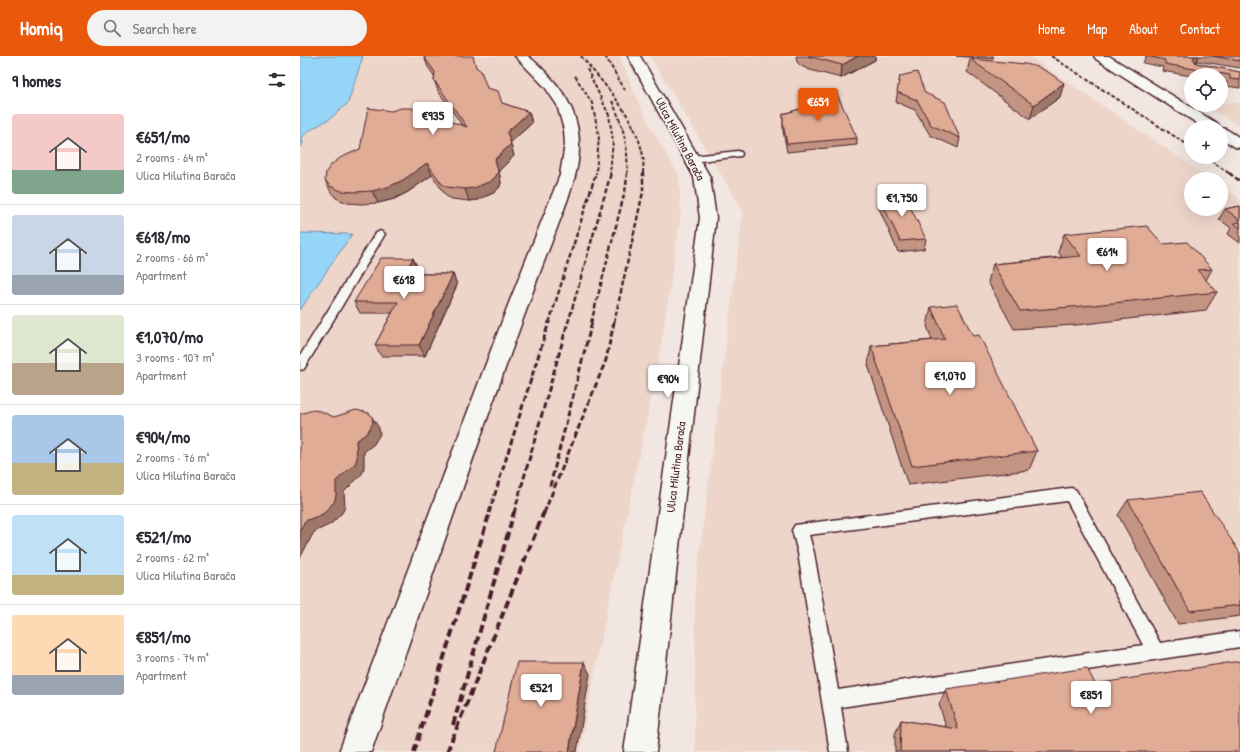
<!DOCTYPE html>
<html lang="en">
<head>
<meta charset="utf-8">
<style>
  body { margin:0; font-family:"Patrick Hand",sans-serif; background:#f2f2f3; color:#2b2b33; height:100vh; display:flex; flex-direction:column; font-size:15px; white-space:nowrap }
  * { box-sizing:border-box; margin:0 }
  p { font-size:13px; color:#7c7c81 }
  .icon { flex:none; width:22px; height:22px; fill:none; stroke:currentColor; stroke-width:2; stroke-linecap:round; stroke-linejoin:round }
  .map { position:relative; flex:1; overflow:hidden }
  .drawer { display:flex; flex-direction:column; background:#fff; width:300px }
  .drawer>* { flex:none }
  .tools { position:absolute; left:884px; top:12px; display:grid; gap:8px }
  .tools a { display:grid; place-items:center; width:44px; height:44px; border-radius:50%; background:#fff; box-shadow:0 4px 16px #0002; font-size:20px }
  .price { position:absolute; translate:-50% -34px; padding:0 9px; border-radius:4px; background:#fff; color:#222; font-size:13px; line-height:26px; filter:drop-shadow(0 1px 2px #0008) }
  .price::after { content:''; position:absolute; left:50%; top:24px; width:12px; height:9px; margin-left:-6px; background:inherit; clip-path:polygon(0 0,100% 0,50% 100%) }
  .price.active { background:#ea580c; color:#fff }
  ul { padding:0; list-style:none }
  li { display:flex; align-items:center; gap:12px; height:100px; padding:0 12px }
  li+li { border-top:1px solid #e1e1e2 }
  li span { display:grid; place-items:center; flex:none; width:112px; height:80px; border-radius:4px; color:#555 }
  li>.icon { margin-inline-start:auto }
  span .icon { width:48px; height:48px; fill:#fffc; stroke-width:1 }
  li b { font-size:17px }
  h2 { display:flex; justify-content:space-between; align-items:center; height:48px; padding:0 12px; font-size:17px }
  header { display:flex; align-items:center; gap:24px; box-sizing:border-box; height:56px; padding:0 20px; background:#ea580c; color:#fff }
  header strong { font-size:19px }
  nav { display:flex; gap:22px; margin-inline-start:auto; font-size:14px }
  .search { width:280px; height:36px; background:#f2f2f3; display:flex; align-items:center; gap:10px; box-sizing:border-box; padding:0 14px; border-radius:22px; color:#7c7c81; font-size:15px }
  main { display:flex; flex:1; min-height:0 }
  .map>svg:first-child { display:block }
  .built { fill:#edd5ca }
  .water { fill:#95d5f7; stroke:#778ca5 }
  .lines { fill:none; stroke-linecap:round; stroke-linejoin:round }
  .service-casing { stroke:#4a1f2b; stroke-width:3 }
  .minor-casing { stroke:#4a1f2b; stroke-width:3 }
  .primary-casing { stroke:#4a1f2b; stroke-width:3 }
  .service { fill:#f6f6f2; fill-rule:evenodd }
  .minor { fill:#f6f6f2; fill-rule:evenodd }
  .primary { fill:#f6f6f2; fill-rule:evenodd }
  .rail-far3 { stroke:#4a1f2b; stroke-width:2; stroke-dasharray:4 2; stroke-linecap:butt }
  .rail-far2 { stroke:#4a1f2b; stroke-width:2.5; stroke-dasharray:5 2.5; stroke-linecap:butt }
  .rail-far1 { stroke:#4a1f2b; stroke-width:3; stroke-dasharray:6 3; stroke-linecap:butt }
  .rail { stroke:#4a1f2b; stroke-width:4; stroke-dasharray:8 4; stroke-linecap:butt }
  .wall { fill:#c29481; stroke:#4a1f2b }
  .shaded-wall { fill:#9e7869; stroke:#4a1f2b }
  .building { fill:#e1ac96; stroke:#4a1f2b }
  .labels { text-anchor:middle; stroke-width:3.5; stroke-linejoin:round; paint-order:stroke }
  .street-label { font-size:12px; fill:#4a1f2b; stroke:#f6f6f2 }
</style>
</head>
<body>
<header>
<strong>Homiq</strong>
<div class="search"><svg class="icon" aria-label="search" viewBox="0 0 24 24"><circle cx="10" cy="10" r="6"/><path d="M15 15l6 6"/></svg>Search here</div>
<nav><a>Home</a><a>Map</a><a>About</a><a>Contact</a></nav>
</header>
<main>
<section class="drawer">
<h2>9 homes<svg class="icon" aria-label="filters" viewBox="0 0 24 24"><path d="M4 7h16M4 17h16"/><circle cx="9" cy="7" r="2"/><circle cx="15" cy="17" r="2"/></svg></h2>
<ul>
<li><span style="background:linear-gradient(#f6c9c9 70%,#7fa58c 0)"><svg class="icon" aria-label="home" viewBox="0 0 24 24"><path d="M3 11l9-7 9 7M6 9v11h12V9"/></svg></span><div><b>€651/mo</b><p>2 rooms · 64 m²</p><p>Ulica Milutina Barača</p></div></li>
<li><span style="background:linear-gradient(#c9d6e8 75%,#9aa5b1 0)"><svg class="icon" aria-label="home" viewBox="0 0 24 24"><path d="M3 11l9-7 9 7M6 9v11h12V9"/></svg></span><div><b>€618/mo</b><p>2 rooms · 66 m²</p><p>Apartment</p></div></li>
<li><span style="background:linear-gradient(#dfe7d0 60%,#b9a48a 0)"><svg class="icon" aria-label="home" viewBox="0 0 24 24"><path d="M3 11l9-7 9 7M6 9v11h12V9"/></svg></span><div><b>€1,070/mo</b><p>3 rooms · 107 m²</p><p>Apartment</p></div></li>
<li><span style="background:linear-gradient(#a9c7e8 60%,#c2b280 0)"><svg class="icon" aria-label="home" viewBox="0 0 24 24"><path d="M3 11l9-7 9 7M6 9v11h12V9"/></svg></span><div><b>€904/mo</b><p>2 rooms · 76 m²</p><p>Ulica Milutina Barača</p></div></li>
<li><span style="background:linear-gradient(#bfe0f5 75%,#c2b280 0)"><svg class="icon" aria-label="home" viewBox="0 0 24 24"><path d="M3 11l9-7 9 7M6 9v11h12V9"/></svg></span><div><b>€521/mo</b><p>2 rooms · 62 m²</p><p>Ulica Milutina Barača</p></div></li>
<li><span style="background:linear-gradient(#ffd9b3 75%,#9aa5b1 0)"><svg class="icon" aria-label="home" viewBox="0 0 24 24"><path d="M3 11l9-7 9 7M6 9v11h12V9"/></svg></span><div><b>€851/mo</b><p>3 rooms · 74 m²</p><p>Apartment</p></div></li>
</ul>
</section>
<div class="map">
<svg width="940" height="696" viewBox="0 0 940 696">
  <rect width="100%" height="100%" fill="#f2e7e0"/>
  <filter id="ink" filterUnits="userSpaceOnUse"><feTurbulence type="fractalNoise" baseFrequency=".025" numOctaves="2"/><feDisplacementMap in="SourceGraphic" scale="8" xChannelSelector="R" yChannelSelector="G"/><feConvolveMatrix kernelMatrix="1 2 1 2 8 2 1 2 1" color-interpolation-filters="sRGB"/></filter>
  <g filter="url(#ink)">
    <!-- built -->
    <g class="built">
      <path d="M63,0h257l14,37 16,32 29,51 2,38 -23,152 -56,268 -22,118h-280v-442l52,-76 -52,-1v-86l3,-3 -1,-6 5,-6 24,-14 17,-15z"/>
      <path d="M350,0h379l182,123h-20v30h30v-23l19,13v553h-545v-163l48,-378z"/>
      <path d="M921,47h19v24l-35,-22h16z"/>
    </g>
    <!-- water -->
    <g class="water">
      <path d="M0,0h63l-15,47 -17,15 -24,14 -5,6 1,6 -3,3z"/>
      <path d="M0,177l52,1 -52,76z"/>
    </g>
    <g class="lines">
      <defs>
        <g id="service">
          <path d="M438,95l3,1 1,2 -1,2 -49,6 -4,-3 4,-3z"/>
          <path d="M80,175l5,3 -81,135 -4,1v-14l75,-122z"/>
          <path d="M771,432l5,2 84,153 80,-12v16l-399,60 7,45h-18l-32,-199 -6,-23 3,-5zM767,445l76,144 -305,45 -24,-137 -5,-18z"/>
        </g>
        <path id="minor" d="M328,0h12l70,121 6,41 -60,534h-32l76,-534 -6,-41z"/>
        <g id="primary">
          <path d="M215,0h13c28,23 51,51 51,88 1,26 -10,52 -19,76 -11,29 -23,59 -33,88 -54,147 -104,296 -156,444h-32l168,-444 53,-133 5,-31 -1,-14 -7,-25 -12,-18z"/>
          <path d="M794,0h15l109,68 2,3h-17l-107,-68z"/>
          <path d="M921,72l5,1 14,9v10l-5,-1 -14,-9z"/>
        </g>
      </defs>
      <!-- service casing -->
      <use href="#service" class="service-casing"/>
      <!-- minor casing -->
      <use href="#minor" class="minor-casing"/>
      <!-- primary casing -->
      <use href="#primary" class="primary-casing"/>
      <!-- service -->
      <use href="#service" class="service"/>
      <!-- minor -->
      <use href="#minor" class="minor"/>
      <!-- primary -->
      <use href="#primary" class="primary"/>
      <!-- rail-far3 -->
      <g class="rail-far3">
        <path d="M281,0c24,30 55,60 62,100 1,5 0,12 0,18"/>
        <path d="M305,0l20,34"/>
        <path d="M751,0l140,91"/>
        <path d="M287,13l22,46 4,26 -3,33"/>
        <path d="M275,20l17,27 7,33 -3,38"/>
        <path d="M312,45c11,24 17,46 15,73"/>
        <path d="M906,101l24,17"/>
      </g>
      <!-- rail-far2 -->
      <g class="rail-far2">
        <path d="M929,117l11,8"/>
        <path d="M249,267l47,-150"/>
        <path d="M268,267l43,-150"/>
        <path d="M291,267l35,-136 1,-14"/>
        <path d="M314,267l29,-131v-19"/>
      </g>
      <!-- rail-far1 -->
      <g class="rail-far1">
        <path d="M250,430l42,-164"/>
        <path d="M189,457l60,-191"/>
        <path d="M214,457l54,-191"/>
        <path d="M244,457l62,-153 8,-38"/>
      </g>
      <!-- rail -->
      <g class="rail">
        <path d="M153,669l61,-213"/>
        <path d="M114,696l76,-240"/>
        <path d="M147,696l97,-240"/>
      </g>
    </g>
    <!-- wall -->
    <g class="wall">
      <path d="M496,0h79v4l-34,18 -31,-8 -9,-4 -4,-4z"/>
      <path d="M656,0h38l-2,3z"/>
      <path d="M846,0h94v12l-43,-7h-3l2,2 44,9v16l-14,-2 1,-4 -6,-1v-6h-30v1l-29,-5 1,-4 -20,-4z"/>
      <path d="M124,1l52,10 11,21 15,15 27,9 3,11 -22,20 4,13 -15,15 2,12 -2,5 -4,4 -17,8 -9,1 -17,-2 -6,-3 -14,-21 -24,17 -14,7 -16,4 -17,1 -14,-1 -11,-5 -5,-6 -6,-12 35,-31 102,-24 -24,-34 -4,-11 1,-3 -7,-10z"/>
      <path d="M670,3l90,38 -30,22 -63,-47z"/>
      <path d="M600,20l25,17 35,45 -2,10 -28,-13 -15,-25 -19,-8z"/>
      <path d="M500,53l57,29v7l-70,7 -4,-21v-17z"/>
      <path d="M579,140l47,43 -2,10 -26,3 -20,-46z"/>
      <path d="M940,150v37l-12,-9 3,-6 -12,-9 6,-10z"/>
      <path d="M764,178l99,10 49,25 -6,11 11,12 -11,18 -130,15 -62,4 -26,-47 5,-18 69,-7 -4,-5z"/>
      <path d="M113,202l5,11 -3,5h38l4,11 -32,71h-44l-6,-11 17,-32h-32l-6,-11z"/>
      <path d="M631,251l42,29 64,115 -8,19 -121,15 -40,-120 3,-19 61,-6 -5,-14z"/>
      <path d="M828,444l112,53v63l-62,8 -60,-109z"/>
      <path d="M795,628l145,68h-345v-18l6,-14 45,7 -7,-23 7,-15z"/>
    </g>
    <!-- shaded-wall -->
    <g class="shaded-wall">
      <path d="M558,0h17v4l-34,18 1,-13z"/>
      <path d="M895,0h4l-2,5 -4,1v-4z"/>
      <path d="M764,27l-4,14 -30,22 4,-14z"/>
      <path d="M229,56l3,11 -22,20 -3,-11z"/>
      <path d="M211,88l3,12 -15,15 2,12 -2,5 -4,4 -17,8 -9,1 -4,-12z"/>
      <path d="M127,107l5,12 -24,17 -14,7 -16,4 -6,-12z"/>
      <path d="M113,202l5,11 -9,16 -5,-11z"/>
      <path d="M153,218l4,11 -32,71 -6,-11z"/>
      <path d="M72,361l7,11 1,6 -6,10 -10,8v16l-2,6 -18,18 1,15 -3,6 -11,11 -17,8 -14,26v-28l5,-9 31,-40 20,-40z"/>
      <path d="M284,606l6,12 -13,78h-8z"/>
    </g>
    <!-- building -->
    <g class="building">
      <path d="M125,0h48l3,11 5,4 6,17 11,3 4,12 27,9 -22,20 4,12 -16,15 3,12 -2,5 -5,5 -17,7 -9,1 -18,-2 -5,-3 -15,-21 -24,17 -15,7 -16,4 -17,1 -14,-1 -11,-5 -5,-6 1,-8 5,-7 9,-7 20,-9 8,-41 23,3 10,-3h10l56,19 -33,-47 1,-8 -11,-15z"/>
      <path d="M508,0h50l-16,9z"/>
      <path d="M847,0h48l-2,2 3,5 44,9v8l-10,-1v-4l-65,-11v-4z"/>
      <path d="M913,0h27v5z"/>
      <path d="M670,3l56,5 12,3 10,5 16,11 -30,22z"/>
      <path d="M617,16l8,21 20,9 15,36 -29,-13 -14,-25 -20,-8 3,-16z"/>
      <path d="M537,38l20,44 -70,6 -4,-20v-10l17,-5 7,-7z"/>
      <path d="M604,138l22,45 -26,2 -21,-45z"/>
      <path d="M940,150v14l-15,-11z"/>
      <path d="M940,166v6l-6,-5z"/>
      <path d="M847,170l16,18 24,-2 25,27 -15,1 20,22 -133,14 -64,5 -27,-47 88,-8 -17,-22z"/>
      <path d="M81,202h32l-9,16h49l-34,71h-44l23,-43h-44z"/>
      <path d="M657,248l16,32 6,-1 58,116 -125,15 -41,-120 74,-7 -14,-32z"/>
      <path d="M13,354l7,1 14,6 22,-7 13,3 3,4 1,6 -6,10 -11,8 1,17 -2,6 -19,17v15l-2,6 -11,12 -18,7 -5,9v-116z"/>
      <path d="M900,436l40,61v52l-50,6 -62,-111z"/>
      <path d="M940,605v91h-340l1,-32 57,9 -12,-40 141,-21 8,16z"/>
      <path d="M217,606h67l-15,90h-73z"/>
    </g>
  </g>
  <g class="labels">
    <!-- street labels -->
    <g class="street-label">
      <text transform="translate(380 83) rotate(62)" y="4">Ulica Milutina Barača</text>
      <text transform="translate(376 411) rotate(-83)" y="4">Ulica Milutina Barača</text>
    </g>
  </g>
</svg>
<div class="tools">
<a><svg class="icon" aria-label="locate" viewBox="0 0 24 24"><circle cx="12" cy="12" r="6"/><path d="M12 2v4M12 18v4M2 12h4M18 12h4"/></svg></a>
<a>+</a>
<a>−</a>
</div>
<b class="price active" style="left:518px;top:66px">€651</b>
<b class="price" style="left:133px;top:80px">€935</b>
<b class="price" style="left:602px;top:162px">€1,750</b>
<b class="price" style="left:807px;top:216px">€614</b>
<b class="price" style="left:104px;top:244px">€618</b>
<b class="price" style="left:650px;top:340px">€1,070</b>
<b class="price" style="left:368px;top:343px">€904</b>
<b class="price" style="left:241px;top:652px">€521</b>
<b class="price" style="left:791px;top:659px">€851</b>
</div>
</main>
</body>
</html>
